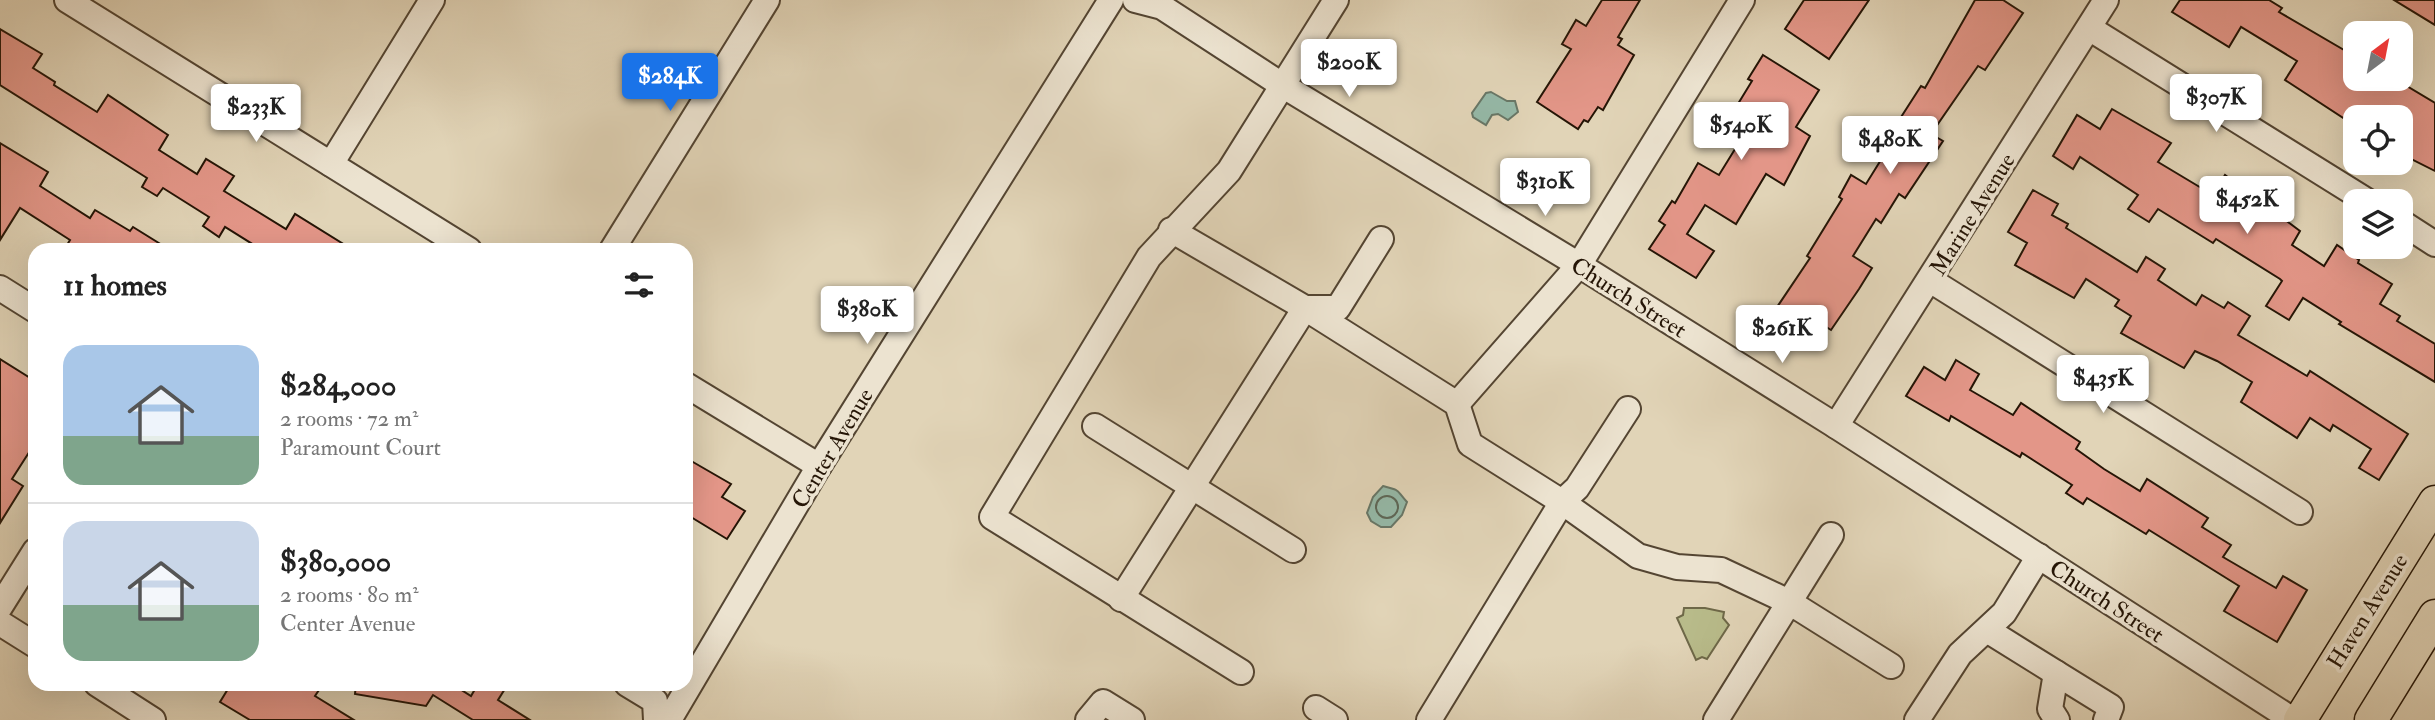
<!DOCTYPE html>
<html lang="en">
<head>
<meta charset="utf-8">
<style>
  body { margin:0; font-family:"IM FELL Double Pica",serif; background:#f2f2f2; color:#222; height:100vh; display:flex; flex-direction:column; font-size:26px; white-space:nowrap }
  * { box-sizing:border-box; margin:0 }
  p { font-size:23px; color:#767676 }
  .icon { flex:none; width:38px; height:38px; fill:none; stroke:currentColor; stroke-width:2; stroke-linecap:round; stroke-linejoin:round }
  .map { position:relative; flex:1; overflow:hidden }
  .side { position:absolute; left:28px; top:243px; width:665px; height:448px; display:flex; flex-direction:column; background:#fff; border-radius:21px; box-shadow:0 7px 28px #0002 }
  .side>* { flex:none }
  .needle { width:46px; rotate:32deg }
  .fabs { position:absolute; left:2343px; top:21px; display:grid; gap:14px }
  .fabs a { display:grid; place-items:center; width:70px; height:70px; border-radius:14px; background:#fff; box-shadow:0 7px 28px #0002; font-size:35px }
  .price { position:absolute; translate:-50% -60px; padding:0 16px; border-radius:7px; background:#fff; color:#222; font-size:23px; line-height:46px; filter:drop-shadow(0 2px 4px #0008) }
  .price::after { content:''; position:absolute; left:50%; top:42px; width:21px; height:16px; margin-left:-10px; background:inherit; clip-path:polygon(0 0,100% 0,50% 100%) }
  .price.selected { background:#1a73e8; color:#fff }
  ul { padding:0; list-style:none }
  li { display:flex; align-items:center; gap:21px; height:175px; padding:0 35px }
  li+li { border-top:2px solid #e0e0e0 }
  li span { display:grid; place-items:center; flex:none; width:196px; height:140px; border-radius:21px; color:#555 }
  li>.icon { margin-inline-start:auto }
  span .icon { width:84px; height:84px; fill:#fffc; stroke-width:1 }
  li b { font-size:30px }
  h2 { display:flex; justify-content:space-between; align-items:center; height:84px; padding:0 35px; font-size:30px }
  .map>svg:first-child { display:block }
  .green { fill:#b8bb8a; stroke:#6e6848; stroke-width:2 }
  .water { fill:#95b9a8; stroke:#687767; stroke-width:2 }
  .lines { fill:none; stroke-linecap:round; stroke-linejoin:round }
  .shore { stroke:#5d6757; stroke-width:2 }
  .building { fill:#e39688; stroke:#251506; stroke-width:2 }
  .minor-casing { stroke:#544532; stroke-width:28 }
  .major-casing { stroke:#251506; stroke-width:35 }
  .minor { stroke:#ece3d0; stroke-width:24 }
  .major { stroke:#e1d4b7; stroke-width:32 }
  .labels { text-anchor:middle; stroke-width:7; stroke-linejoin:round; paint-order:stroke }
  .street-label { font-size:23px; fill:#251506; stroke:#ece3d0 }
</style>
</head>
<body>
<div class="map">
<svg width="2435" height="720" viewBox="0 0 2435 720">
  <rect width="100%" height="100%" fill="#e1d4b7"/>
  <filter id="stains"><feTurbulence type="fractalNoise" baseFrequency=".00286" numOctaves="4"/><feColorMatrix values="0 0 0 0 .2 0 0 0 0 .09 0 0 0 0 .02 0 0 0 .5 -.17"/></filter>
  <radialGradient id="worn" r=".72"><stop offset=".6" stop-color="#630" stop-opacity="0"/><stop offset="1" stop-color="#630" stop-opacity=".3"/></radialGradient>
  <!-- green -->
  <path class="green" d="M1684,608h21l19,4 -1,6 6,7 -22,34 -5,-2 -6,3 -19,-42 6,-3z"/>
  <!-- water -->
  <g class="water">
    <path d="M1491,92l16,9h8l3,11 -10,8 -10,-6 -6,1 -6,10 -13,-8 -1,-4 14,-20z"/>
    <path d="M1383,486c19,5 12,3 24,16l-5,13 -11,12h-10l-10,-6 -4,-8 6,-16z"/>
  </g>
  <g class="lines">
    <!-- shore -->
    <circle class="shore" cx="1387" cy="507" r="11"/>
  </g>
  <!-- building -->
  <g class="building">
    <path d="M1602,0h38l-22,37 4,2 -4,6 16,10 -31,55 -5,-3 -10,15 -4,-2 -6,9 -41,-27 34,-53 -9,-5 14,-24 10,6z"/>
    <path d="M1804,0h65l-40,59 -44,-30z"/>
    <path d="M1975,0h28l20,13 -38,57 -7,-4 -47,68 12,7 -38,57 -6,-4 -18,29 -5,-4 -23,37 19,12 -13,21 -28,41 -19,-12 -14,23 -31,-19 43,-64 -3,-2 35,-57 -3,-2 12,-22 15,9 26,-42 -5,-3 34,-53 4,2z"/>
    <path d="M2180,0h89l13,8 -3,4 77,45v22h39l40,24v68l-34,-17v-10l7,-13 -7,-4v-10h-47l-3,6 -66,-43 12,-19 -56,-34 -12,20 -57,-35z"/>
    <path d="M2394,0h41v25z"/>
    <path d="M0,29l42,25 -9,14 22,14 -1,3 43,27 11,-17 60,40 -9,15 38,24 9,-15 28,17 -10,15 62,38 9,-15 58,36h-91l-37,-23 -6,10 -16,-11 6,-9 -46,-29 -6,8 -15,-9 5,-9 -147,-93z"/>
    <path d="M1763,55l56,35 -23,37 14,9 -26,49 -18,-11 -30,50 -31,-19 -18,29 27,17 -18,27 -47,-29 16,-24 -6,-4 13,-20 3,2 23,-40 21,12 29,-47 -18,-11 22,-36 -4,-2z"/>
    <path d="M2112,109l59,34 -13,19 55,33 12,-20 75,56 -8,14 32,21 13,-21 22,15 -1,3 34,21 -12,20 20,12 -3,5 38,23v38l-96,-58 2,-2 -38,-24 -14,22 -23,-14 16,-25 -2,-2 -64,-40 -3,4 -55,-34 -9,13 -21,-13 10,-14 -58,-38 -7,12 -20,-13 24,-41 23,14z"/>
    <path d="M0,143l48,29 -8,14 14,9 36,23 5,-8 35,21 3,-4 37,23h-106l6,-10 -50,-32 -20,32z"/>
    <path d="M2033,190l25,14 -6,11 16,9 -2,4 71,44 9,-15 19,12 -7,11 38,25 6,-10 22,13 4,-6 22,14 -12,19 69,41 3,-5 98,63 -29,46 -20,-12 12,-19 -38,-24 -3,6 -20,-13 -13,20 -56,-36 11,-20 -35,-21 -22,-10 -11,17 -63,-35 10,-17 -16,-10 4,-6 -33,-21 -12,19 -59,-33 12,-22 -19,-11z"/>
    <path d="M0,359l35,22v62l-23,36 11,7 -23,37z"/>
    <path d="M1956,360l23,14 -9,16 43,25 8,-12 59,39 -4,7 28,20 36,22 7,-12 61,39 -6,9 29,18 -8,12 53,31 7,-12 24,14 -30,52 -53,-31 15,-25 -90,-56 -3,4 -59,-36 -4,6 -17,-11 6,-8 -50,-32 -2,4 -69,-41 -2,5 -43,-25 18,-29 21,13z"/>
    <path d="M686,458l45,26 -9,13 23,14 -18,28 -41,-25z"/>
    <path d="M231,684h92l-8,12 39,24h-104l-30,-18z"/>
    <path d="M356,684h96l19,12 7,-12h30l-10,16 32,20h-57l-40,-25 -7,11 -71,-12z"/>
  </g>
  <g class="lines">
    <defs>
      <g id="minor">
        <path d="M67,0l402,250"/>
        <path d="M1135,0l27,7 120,78 297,180 257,161 457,294"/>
        <path d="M2089,28l278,173"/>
        <path d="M331,164l101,-164"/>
        <path d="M2401,222l34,22"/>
        <path d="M1171,230l134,78 152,96 13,40 92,58 76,54 39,11 44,3 68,32 102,64"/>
        <path d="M612,250l155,-250"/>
        <path d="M1930,280l370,232"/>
        <path d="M0,288l35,22"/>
        <path d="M686,385l133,81"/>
        <path d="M1457,404l122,-139 163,-265"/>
        <path d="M1095,426l198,124"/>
        <path d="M1836,426l270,-426"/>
        <path d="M1121,599l184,-291h33l43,-69"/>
        <path d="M0,607l35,-56"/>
        <path d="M0,623l35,22"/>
        <path d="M1987,630l69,43"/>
        <path d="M1241,672l-249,-155 157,-260 80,-86 107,-171"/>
        <path d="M97,684l56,36"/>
        <path d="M627,684l28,17 1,19"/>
        <path d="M1316,708l19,12"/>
        <path d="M669,720l150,-254 292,-466"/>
        <path d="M1088,720l15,-18 29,18"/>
        <path d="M1429,720l133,-218 15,-14 51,-79"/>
        <path d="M1716,720l115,-185"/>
        <path d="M1917,720l43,-66 44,-41 35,-57"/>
        <path d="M2057,720l-7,-11 6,-36 55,34 -5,13"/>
      </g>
      <g id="major">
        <path d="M2300,720l135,-218"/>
        <path d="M2371,720l64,-104"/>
      </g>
    </defs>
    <!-- minor casing -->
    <use href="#minor" class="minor-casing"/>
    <!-- major casing -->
    <use href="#major" class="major-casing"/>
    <!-- minor -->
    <use href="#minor" class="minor"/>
    <!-- major -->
    <use href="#major" class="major"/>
  </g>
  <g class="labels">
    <!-- street labels -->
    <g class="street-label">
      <text transform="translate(1972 214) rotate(-58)" y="8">Marine Avenue</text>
      <text transform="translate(1629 297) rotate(32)" y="8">Church Street</text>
      <text transform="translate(832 448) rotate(-59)" y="8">Center Avenue</text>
      <text transform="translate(2107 601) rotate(33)" y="8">Church Street</text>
      <text transform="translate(2367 611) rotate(-58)" y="8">Haven Avenue</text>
    </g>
  </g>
  <rect width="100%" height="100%" filter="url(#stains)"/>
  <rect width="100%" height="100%" fill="url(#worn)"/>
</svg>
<div class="fabs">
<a><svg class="needle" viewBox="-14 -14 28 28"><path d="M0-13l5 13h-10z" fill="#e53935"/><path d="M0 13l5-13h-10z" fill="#767676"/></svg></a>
<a><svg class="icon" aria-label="locate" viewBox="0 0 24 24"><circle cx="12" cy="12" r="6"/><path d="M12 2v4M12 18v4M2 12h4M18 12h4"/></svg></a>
<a><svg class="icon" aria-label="layers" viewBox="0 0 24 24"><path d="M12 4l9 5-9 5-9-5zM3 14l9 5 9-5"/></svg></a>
</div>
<b class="price" style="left:1349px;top:99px">$200K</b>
<b class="price selected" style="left:670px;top:113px">$284K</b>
<b class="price" style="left:2216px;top:134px">$307K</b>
<b class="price" style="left:256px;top:144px">$233K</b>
<b class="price" style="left:1741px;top:162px">$540K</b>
<b class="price" style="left:1890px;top:176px">$480K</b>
<b class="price" style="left:1545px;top:218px">$310K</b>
<b class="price" style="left:2247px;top:236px">$452K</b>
<b class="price" style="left:867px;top:346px">$380K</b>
<b class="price" style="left:1782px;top:365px">$261K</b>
<b class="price" style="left:2103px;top:415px">$435K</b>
<section class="side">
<h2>11 homes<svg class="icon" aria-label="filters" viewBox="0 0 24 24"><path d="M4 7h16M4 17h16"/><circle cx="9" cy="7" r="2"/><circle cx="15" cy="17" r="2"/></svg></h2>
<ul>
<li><span style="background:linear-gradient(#a9c7e8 65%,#7fa58c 0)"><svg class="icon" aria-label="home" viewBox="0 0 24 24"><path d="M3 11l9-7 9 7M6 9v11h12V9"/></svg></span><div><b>$284,000</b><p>2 rooms · 72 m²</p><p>Paramount Court</p></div></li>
<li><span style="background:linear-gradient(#c9d6e8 60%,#7fa58c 0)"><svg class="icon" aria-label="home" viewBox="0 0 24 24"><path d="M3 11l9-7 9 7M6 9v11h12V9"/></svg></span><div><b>$380,000</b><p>2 rooms · 80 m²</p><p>Center Avenue</p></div></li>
</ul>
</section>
</div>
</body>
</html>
